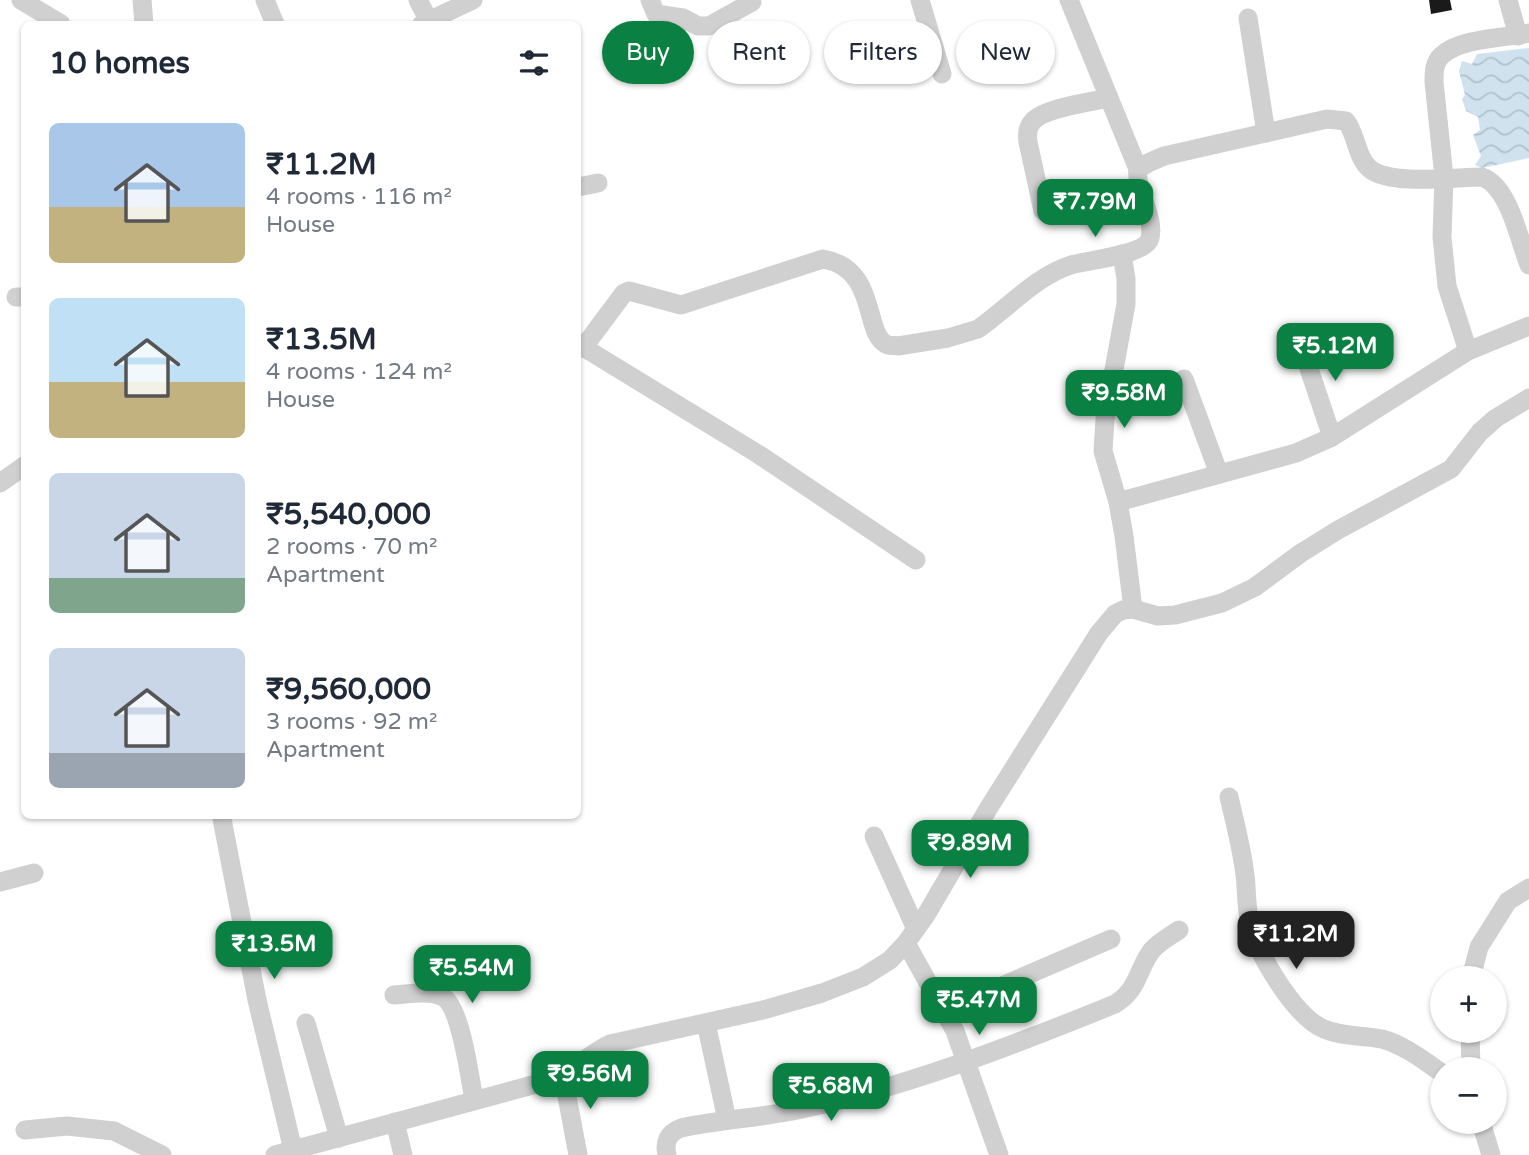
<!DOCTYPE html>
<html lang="en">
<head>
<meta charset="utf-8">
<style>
  body { margin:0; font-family:"Varela Round",sans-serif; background:#f6f6f7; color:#1f2937; height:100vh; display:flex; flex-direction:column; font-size:26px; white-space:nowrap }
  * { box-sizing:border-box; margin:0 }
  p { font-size:23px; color:#747a83 }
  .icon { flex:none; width:38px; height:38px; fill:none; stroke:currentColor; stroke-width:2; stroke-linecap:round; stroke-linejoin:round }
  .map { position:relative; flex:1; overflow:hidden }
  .details { position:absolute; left:21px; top:21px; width:560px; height:798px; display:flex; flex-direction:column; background:#fff; border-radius:10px; box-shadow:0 2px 5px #0004 }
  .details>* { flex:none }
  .top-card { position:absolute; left:602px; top:21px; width:665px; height:63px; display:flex; gap:14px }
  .fabs { position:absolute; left:1430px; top:966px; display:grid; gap:14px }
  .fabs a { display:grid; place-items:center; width:77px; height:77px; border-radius:50%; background:#fff; box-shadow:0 2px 5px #0004; font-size:35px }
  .price { position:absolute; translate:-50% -60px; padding:0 16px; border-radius:14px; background:#0b8043; color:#fff; font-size:23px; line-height:46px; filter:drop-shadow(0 2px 4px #0008) }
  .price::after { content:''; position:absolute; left:50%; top:42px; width:21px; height:16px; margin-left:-10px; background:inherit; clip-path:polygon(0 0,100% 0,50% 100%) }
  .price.selected { background:#222; color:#fff }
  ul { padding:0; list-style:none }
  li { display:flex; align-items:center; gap:21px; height:175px; padding:0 28px }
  li span { display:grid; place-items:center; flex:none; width:196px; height:140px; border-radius:10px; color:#555 }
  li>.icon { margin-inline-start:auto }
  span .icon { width:84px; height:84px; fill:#fffc; stroke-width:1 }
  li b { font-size:30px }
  h2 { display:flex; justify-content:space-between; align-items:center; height:84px; padding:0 28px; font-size:30px }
  .chip { padding:0 24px; border-radius:32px; background:#fff; box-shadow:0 2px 5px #0004; font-size:24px; line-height:63px }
  .chip.selected { background:#0b8043; color:#fff }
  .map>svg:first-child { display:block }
  .water { fill:url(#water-waves) }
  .building { fill:#1a1a1a }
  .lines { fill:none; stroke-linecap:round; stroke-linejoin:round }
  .minor { stroke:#d0d0d0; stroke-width:19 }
</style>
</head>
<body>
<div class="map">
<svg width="1529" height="1155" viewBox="0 0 1529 1155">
  <defs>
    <pattern id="water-waves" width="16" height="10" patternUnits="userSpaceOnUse" patternTransform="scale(1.75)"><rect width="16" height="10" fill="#cfe2ee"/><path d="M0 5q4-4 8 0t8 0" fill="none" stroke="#b2c2cd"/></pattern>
  </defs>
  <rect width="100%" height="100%" fill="#fff"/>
  <!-- water -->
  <path class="water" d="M1529,48v110l-47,10 -7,-3 6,-9 -8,-21 7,-5 -2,-13 -12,-6 -4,-12 3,-4 -6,-24 3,-10 10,3 5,-10z"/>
  <!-- building -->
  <path class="building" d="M1429,0h21l2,10 -21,4z"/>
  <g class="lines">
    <!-- minor -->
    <g class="minor">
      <path d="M21,0l40,24"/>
      <path d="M142,0l2,24"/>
      <path d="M265,0l10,24"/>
      <path d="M418,0l11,21"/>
      <path d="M650,0l6,14 27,4 15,8h11l43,-24"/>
      <path d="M920,0l22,74"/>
      <path d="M1069,0l69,169"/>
      <path d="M1508,0l10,36"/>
      <path d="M1248,18l18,115"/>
      <path d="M422,24l51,-24"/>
      <path d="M578,187l20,-4"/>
      <path d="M1043,211l-15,-69c-1,-7 -1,-15 5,-21 11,-13 58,-19 76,-23"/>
      <path d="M1122,254l4,25v25l-21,115 -2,32 15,51 6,34 9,73"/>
      <path d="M16,297h8"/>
      <path d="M1300,342l32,95"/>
      <path d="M578,344l180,110 158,106"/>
      <path d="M583,348l41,-55 5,-2 52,14 142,-46c57,10 39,77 65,86 3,1 7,0 10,1l50,-8 30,-9c30,-21 58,-53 93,-64 17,-5 75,-10 79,-27 5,-23 -15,-46 -12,-69l10,-6 16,-7 163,-37 19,2c11,14 10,36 24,48 21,17 86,8 112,8 27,9 37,63 47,88"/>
      <path d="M1468,351l-21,-65 -5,-49 2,-60 -10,-95c0,-9 0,-19 7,-26 18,-18 64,-18 88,-23"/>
      <path d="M1184,379l35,95"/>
      <path d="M0,483l24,-17"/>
      <path d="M1118,502l178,-49 36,-16 136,-86 61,-25"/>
      <path d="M1229,797c6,26 13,52 16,78 2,16 1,33 5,48 7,31 45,94 74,106 18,8 39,6 58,10 22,6 41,21 60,34"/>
      <path d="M222,819l35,181 36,150"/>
      <path d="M874,836l42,93"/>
      <path d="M0,882l34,-9"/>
      <path d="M906,943l49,88 44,124"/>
      <path d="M1471,978l8,-31 29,-46 21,-13"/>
      <path d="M394,995c14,-1 36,-5 49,2 18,10 27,82 31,103"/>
      <path d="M944,1011l167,-72"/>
      <path d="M306,1023l33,115"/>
      <path d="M706,1023l21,97"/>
      <path d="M1470,1031l1,38"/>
      <path d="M563,1075l15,80"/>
      <path d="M395,1122l8,33"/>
      <path d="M1481,1122l10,33"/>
      <path d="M25,1130l42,-4 47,5 48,24"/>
      <path d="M275,1155l272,-74c27,-10 39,-25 63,-37l153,-34 59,-17 41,-16 27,-17 16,-17 20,-28 62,-106 111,-176 16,-19 8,-4 10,-1 25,7 17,-1 47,-12 33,-16 46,-34 37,-23 113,-61 29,-37 16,-14 33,-20"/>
      <path d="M667,1155c-3,-13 1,-22 14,-27 40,-9 81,-10 121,-19 107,-23 212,-64 313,-105 24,-15 22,-34 37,-54 7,-8 18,-14 27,-20"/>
    </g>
  </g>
</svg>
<div class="fabs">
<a>+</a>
<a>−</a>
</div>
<b class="price" style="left:1095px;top:239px">₹7.79M</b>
<b class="price" style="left:1335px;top:383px">₹5.12M</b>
<b class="price" style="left:1124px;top:430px">₹9.58M</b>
<b class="price" style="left:970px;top:880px">₹9.89M</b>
<b class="price selected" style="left:1296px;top:971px">₹11.2M</b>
<b class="price" style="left:274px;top:981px">₹13.5M</b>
<b class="price" style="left:472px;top:1005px">₹5.54M</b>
<b class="price" style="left:979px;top:1037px">₹5.47M</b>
<b class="price" style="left:590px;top:1111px">₹9.56M</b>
<b class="price" style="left:831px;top:1123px">₹5.68M</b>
<div class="top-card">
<a class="chip selected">Buy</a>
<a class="chip">Rent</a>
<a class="chip">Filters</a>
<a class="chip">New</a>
</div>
<section class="details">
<h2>10 homes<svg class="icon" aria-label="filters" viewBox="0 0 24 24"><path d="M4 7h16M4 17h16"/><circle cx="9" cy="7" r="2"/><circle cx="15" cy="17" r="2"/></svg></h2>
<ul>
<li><span style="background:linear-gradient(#a9c7e8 60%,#c2b280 0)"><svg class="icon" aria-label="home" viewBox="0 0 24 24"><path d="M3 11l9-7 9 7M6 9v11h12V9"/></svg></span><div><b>₹11.2M</b><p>4 rooms · 116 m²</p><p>House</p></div></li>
<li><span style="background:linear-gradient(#bfe0f5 60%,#c2b280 0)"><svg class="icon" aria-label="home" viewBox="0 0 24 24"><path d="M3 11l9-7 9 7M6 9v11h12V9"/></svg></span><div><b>₹13.5M</b><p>4 rooms · 124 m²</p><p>House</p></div></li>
<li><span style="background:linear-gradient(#c9d6e8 75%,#7fa58c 0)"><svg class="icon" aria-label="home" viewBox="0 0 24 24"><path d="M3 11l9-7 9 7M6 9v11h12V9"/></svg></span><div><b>₹5,540,000</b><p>2 rooms · 70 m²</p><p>Apartment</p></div></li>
<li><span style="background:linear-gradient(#c9d6e8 75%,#9aa5b1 0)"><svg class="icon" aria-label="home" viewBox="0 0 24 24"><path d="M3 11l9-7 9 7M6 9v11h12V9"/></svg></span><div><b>₹9,560,000</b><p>3 rooms · 92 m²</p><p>Apartment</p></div></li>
</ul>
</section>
</div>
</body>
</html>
